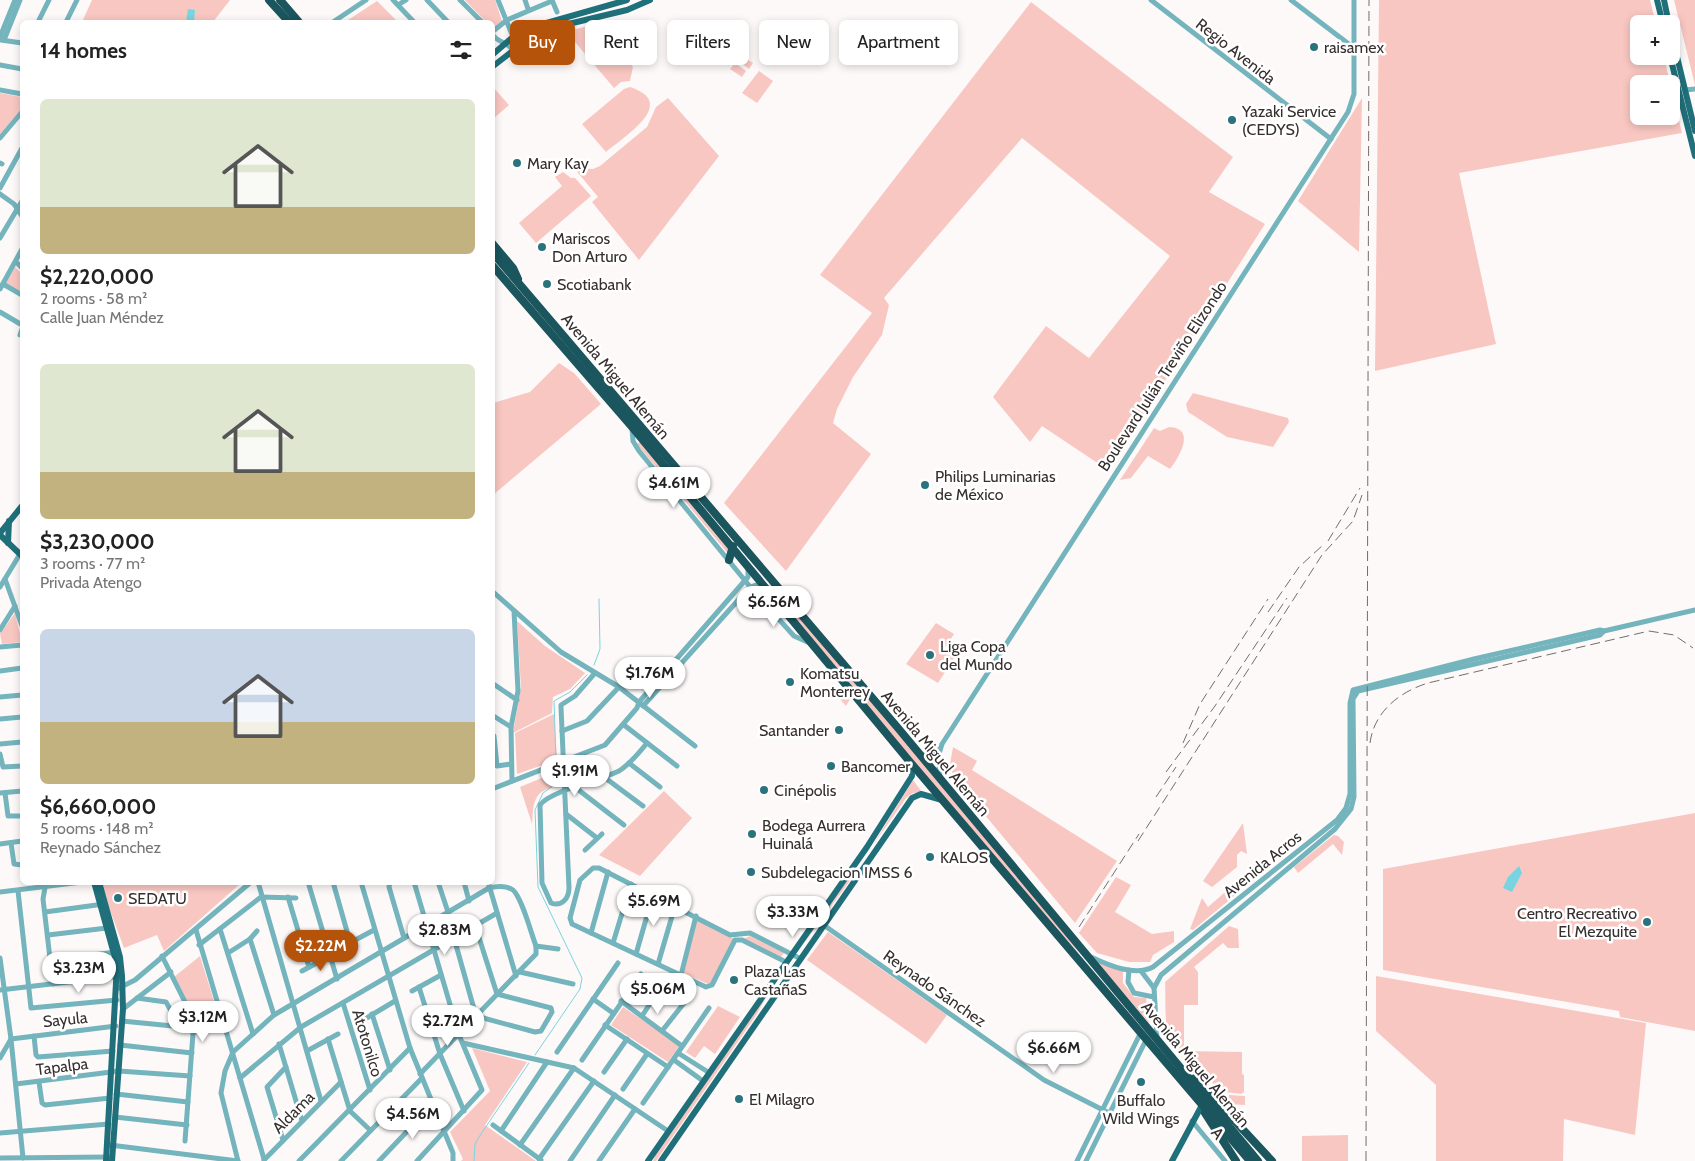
<!DOCTYPE html>
<html lang="en">
<head>
<meta charset="utf-8">
<style>
  body { margin:0; font-family:Cabin,sans-serif; background:#f2f2f2; color:#222; height:100vh; display:flex; flex-direction:column; font-size:19px; white-space:nowrap }
  * { box-sizing:border-box; margin:0 }
  p { font-size:16px; color:#767676 }
  .icon { flex:none; width:28px; height:28px; fill:none; stroke:currentColor; stroke-width:2; stroke-linecap:round; stroke-linejoin:round }
  .map { position:relative; flex:1; overflow:hidden }
  .drawer { position:absolute; left:20px; top:20px; width:475px; height:865px; display:flex; flex-direction:column; background:#fff; border-radius:8px; box-shadow:0 2px 8px #0003 }
  .drawer>* { flex:none }
  .top-card { position:absolute; left:510px; top:20px; width:475px; height:45px; display:flex; gap:10px }
  .controls { position:absolute; left:1630px; top:15px; display:grid; gap:10px }
  .controls a { display:grid; place-items:center; width:50px; height:50px; border-radius:8px; background:#fff; box-shadow:0 2px 8px #0003; font-size:25px }
  .price { position:absolute; translate:-50% -42px; padding:0 11px; border-radius:18px; background:#fff; color:#222; font-size:16px; line-height:32px; filter:drop-shadow(0 1px 2px #0008) }
  .price::after { content:''; position:absolute; left:50%; top:30px; width:15px; height:11px; margin-left:-8px; background:inherit; clip-path:polygon(0 0,100% 0,50% 100%) }
  .price.selected { background:#b45309; color:#fff }
  ul { padding:0; list-style:none }
  li { display:grid; align-content:center; gap:10px; height:265px; padding:0 20px }
  li span { display:grid; place-items:center; height:155px; border-radius:8px; color:#555 }
  li>.icon { margin-inline-start:auto }
  span .icon { width:90px; height:90px; fill:#fffc; stroke-width:1 }
  li b { font-size:21px }
  h2 { display:flex; justify-content:space-between; align-items:center; height:60px; padding:0 20px; font-size:21px }
  .tag { padding:0 18px; border-radius:8px; background:#fff; box-shadow:0 2px 8px #0003; font-size:18px; line-height:45px }
  .tag.selected { background:#b45309; color:#fff }
  .map>svg:first-child { display:block }
  .green { fill:#f9c7c2 }
  .water { fill:#79d4e1 }
  .lines { fill:none; stroke-linecap:round; stroke-linejoin:round }
  .stream { stroke:#79d4e1; stroke-width:1 }
  .minor { stroke:#74b4bd; stroke-width:5 }
  .major { stroke:#1f707a; stroke-width:6 }
  .highway { stroke:#1b555d; stroke-width:8 }
  .rail { stroke:#746e6d; stroke-width:1; stroke-dasharray:10 5; stroke-linecap:butt }
  .poi-dot { fill:#2a737c; stroke:#fff; stroke-width:2 }
  .labels { text-anchor:middle; stroke-width:5; stroke-linejoin:round; paint-order:stroke }
  .poi-label { font-size:16px; fill:#362f2e; stroke:#fff; text-anchor:start }
  .street-label { font-size:16px; fill:#362f2e; stroke:#fff }
</style>
</head>
<body>
<div class="map">
<svg width="1695" height="1161" viewBox="0 0 1695 1161">
  <rect width="100%" height="100%" fill="#fdf9f9"/>
  <!-- green -->
  <g class="green">
    <path d="M92,0h138l-17,22h-131z"/>
    <path d="M465,0h30l7,21 -9,7 -1,-6h-6z"/>
    <path d="M1379,0h271l6,24h-17v32h25l6,28h-31v32h32v-28l11,45 -223,40 37,171 -121,27z"/>
    <path d="M1674,0h21v85z"/>
    <path d="M377,1l21,21h-53z"/>
    <path d="M1031,2l202,155 -24,35 56,32 -157,246 -66,-44 -12,16 -37,-45 53,-71 43,32 81,-102 -148,-118 -138,160 5,7 -7,30 -29,42 -16,32 -4,14 38,31 -85,117 -62,-68 148,-190 -52,-38z"/>
    <path d="M595,24l38,43 -3,14 -9,1 -7,6 -45,-53v-4z"/>
    <path d="M741,55l12,8 -4,6 -12,-9z"/>
    <path d="M735,63l11,8 -4,6 -12,-8z"/>
    <path d="M759,71l14,10 -16,22 -15,-10z"/>
    <path d="M492,86l17,19 -16,14h-1z"/>
    <path d="M630,87c49,16 -5,49 -24,65l-24,-28 42,-35z"/>
    <path d="M0,93l22,4v12l-22,25z"/>
    <path d="M668,98l51,58 -80,104 -47,-58 6,-5 -24,-29 19,1 7,-3 47,-39 9,-20z"/>
    <path d="M1362,98l-3,154 -61,-51z"/>
    <path d="M563,172l8,6h4l16,18 -55,47 -17,-20 43,-37 -7,-9z"/>
    <path d="M15,267l7,7v18l-16,-9z"/>
    <path d="M559,363l15,10 27,31 -108,91v-92l37,-11z"/>
    <path d="M1193,393l95,25 1,4 -16,25 -46,-10 -39,-25 -2,-8z"/>
    <path d="M1169,427c28,1 10,31 1,42l-22,-13 -17,22 -11,2 34,-52 6,3z"/>
    <path d="M640,442l32,37v3l-2,1 -32,-37v-3z"/>
    <path d="M679,487l51,62v7l-52,-63z"/>
    <path d="M15,613l7,29 -20,2 -2,-10z"/>
    <path d="M799,616l256,304 25,34 -62,-68 -222,-266z"/>
    <path d="M517,621l28,25 40,27 -15,16 -17,8 -1,16 -39,20 8,-46z"/>
    <path d="M936,623l18,11 -11,17 11,7 -16,25 -32,-19z"/>
    <path d="M843,692l7,7 -4,7 -8,-9z"/>
    <path d="M554,714l3,46 -40,14 -2,-41z"/>
    <path d="M953,747l24,14 -5,9 145,91 -42,62 -121,-145 -4,-14z"/>
    <path d="M556,772c4,22 -11,12 -19,25 -5,8 -4,18 -5,27l-12,-37z"/>
    <path d="M913,780l9,12 -9,1 -7,5 -33,47z"/>
    <path d="M664,791l28,27 -52,58 -41,-21z"/>
    <path d="M1695,813v218l-75,-14 -1,-6 -236,-41v-101z"/>
    <path d="M1243,823l4,31 -6,-3 -4,4v12l-25,20 -9,-6z"/>
    <path d="M1334,835l4,1 6,6 -2,13 -9,-11 -35,29 -4,-6z"/>
    <path d="M851,875l-2,7 -47,64 17,-27z"/>
    <path d="M1116,877l15,8 -16,27 37,22 22,-3v11l-21,13 -3,7h-21l-32,-9 -18,-20z"/>
    <path d="M1239,880v12l-46,38 -3,-1 12,-31 6,9z"/>
    <path d="M100,883v-1l141,1 -77,68 -7,-16 -33,13z"/>
    <path d="M697,919l37,20 -24,46 -27,-12z"/>
    <path d="M1229,926l9,3 1,19h-11l-5,-5 -29,24 4,5v33h-14v46l58,1v22l2,1v17l-3,2 -23,-3c-5,-14 -37,-33 -48,-50 -6,-9 -4,-46 -5,-59z"/>
    <path d="M828,932l119,83 -21,29 -119,-84z"/>
    <path d="M750,936l34,17 -3,4 -38,-18z"/>
    <path d="M200,956l22,71 -27,8 1,-15 -22,-43z"/>
    <path d="M1097,962l26,9v12l11,14 12,1 3,25z"/>
    <path d="M1376,976l270,47 -11,112 -71,-16 -1,42h-127v-76l-60,-54z"/>
    <path d="M770,990l-13,24 -101,147h-3l3,-7z"/>
    <path d="M718,1006l22,11 -25,37 -11,-8 -9,12 -9,-6z"/>
    <path d="M623,1007l57,38 -12,17 -57,-37z"/>
    <path d="M472,1048l55,14 -42,63 51,36h-75l2,-2 -13,-27 40,-41z"/>
    <path d="M1229,1095l16,1v9l-17,-1z"/>
    <path d="M1348,1135v26h-46v-25z"/>
  </g>
  <!-- water -->
  <g class="water">
    <path d="M188,9l7,1 -1,12h-8z"/>
    <path d="M1519,866l3,7 -10,19 -9,-4 5,-11z"/>
  </g>
  <g class="lines">
    <!-- stream -->
    <g class="stream">
      <path d="M594,665l6,-16 -1,-50"/>
      <path d="M556,759l-2,-58 16,-9 17,-17"/>
      <path d="M535,1055l45,-66 2,-11 -44,-91 -3,-77 8,-17 13,-9 1,-13"/>
      <path d="M474,1161l1,-17 4,-7 50,-74"/>
    </g>
    <!-- minor -->
    <g class="minor">
      <path d="M393,0l21,22"/>
      <path d="M427,0l21,22"/>
      <path d="M460,0l22,22"/>
      <path d="M498,0l15,37 6,7"/>
      <path d="M525,0l3,9"/>
      <path d="M552,0l5,12"/>
      <path d="M1151,0l180,139"/>
      <path d="M1291,0l63,48"/>
      <path d="M398,5l8,-5"/>
      <path d="M38,22l11,-22"/>
      <path d="M66,22l11,-22"/>
      <path d="M333,22l33,-22"/>
      <path d="M492,32l15,-12 45,-19"/>
      <path d="M492,34c5,8 14,8 20,15"/>
      <path d="M0,37l15,-37"/>
      <path d="M1,40l21,3"/>
      <path d="M4,40l16,-40"/>
      <path d="M0,65l22,4"/>
      <path d="M0,90l22,4"/>
      <path d="M1685,90l10,-1"/>
      <path d="M0,138l22,-26"/>
      <path d="M0,163l2,1"/>
      <path d="M0,188l22,-40"/>
      <path d="M0,194l14,10 8,12"/>
      <path d="M0,238l22,-37"/>
      <path d="M16,262l6,6"/>
      <path d="M3,284l19,11"/>
      <path d="M0,289l22,-40"/>
      <path d="M0,312l22,13"/>
      <path d="M20,335l2,-6"/>
      <path d="M632,428l1,13 6,10 117,143 38,42 18,8"/>
      <path d="M5,579l17,47"/>
      <path d="M0,587l20,-33"/>
      <path d="M492,591l69,61 58,35 76,59"/>
      <path d="M0,630l15,-24"/>
      <path d="M0,647l22,-2"/>
      <path d="M0,671l22,-3"/>
      <path d="M595,673l-20,23 -14,9v2c3,60 5,121 8,181 0,10 -7,19 -18,15l-9,-20 -2,-78c10,-14 61,-25 79,-34 11,-7 20,-18 28,-28"/>
      <path d="M492,683l25,17"/>
      <path d="M0,697l22,-2"/>
      <path d="M643,706l107,-119 6,-2 9,4"/>
      <path d="M492,715l19,12"/>
      <path d="M0,719l22,-2"/>
      <path d="M624,725l53,41"/>
      <path d="M562,731l25,-10 32,-34"/>
      <path d="M494,736l3,30 14,-2"/>
      <path d="M0,744l22,-2"/>
      <path d="M0,754l3,13 19,-1"/>
      <path d="M920,755h11l7,-5"/>
      <path d="M629,763l31,24"/>
      <path d="M604,777l39,29"/>
      <path d="M940,778l-2,-21 4,-13 406,-632 6,-18v-94"/>
      <path d="M512,781l-1,-54 7,-36 -4,-80"/>
      <path d="M576,788l48,37"/>
      <path d="M492,789l113,-44 32,-37 2,-6 109,-125v-9"/>
      <path d="M0,793l22,-2"/>
      <path d="M5,793l3,23h14"/>
      <path d="M566,814l31,24"/>
      <path d="M11,843l3,21 8,1"/>
      <path d="M0,844l22,-3"/>
      <path d="M585,850l17,-16"/>
      <path d="M46,882l-3,17 10,85"/>
      <path d="M258,882l63,219"/>
      <path d="M308,882l29,97"/>
      <path d="M333,882l17,60"/>
      <path d="M361,882l49,166 43,105v8"/>
      <path d="M390,882l-1,5 15,51"/>
      <path d="M414,882l45,153 23,55 -65,71"/>
      <path d="M438,882l10,30"/>
      <path d="M464,882l5,19"/>
      <path d="M488,882l28,94"/>
      <path d="M18,891l13,117 86,-8"/>
      <path d="M0,892l82,-10"/>
      <path d="M288,897l21,70"/>
      <path d="M45,912l59,-8"/>
      <path d="M825,926l219,154 65,33"/>
      <path d="M220,929l33,105"/>
      <path d="M196,930l68,229"/>
      <path d="M591,933l17,-61"/>
      <path d="M48,935l59,-7"/>
      <path d="M454,938l22,78 59,16 6,-1 11,-19 -1,-4 -54,-14 -22,-69"/>
      <path d="M250,939l24,76"/>
      <path d="M613,943l18,-59"/>
      <path d="M199,945l62,-48 35,1"/>
      <path d="M536,946l22,3"/>
      <path d="M342,947l32,-17"/>
      <path d="M228,953l22,-14 7,-8"/>
      <path d="M636,954l17,-59"/>
      <path d="M162,956l32,64 -9,121"/>
      <path d="M1091,957c17,8 44,20 62,10l184,-147 9,-12 4,-14v-91l3,-13 121,-31 126,-29 4,1"/>
      <path d="M0,958l11,81 12,119"/>
      <path d="M51,961l64,-9"/>
      <path d="M786,962l-44,-22h-7l-23,45 -6,2 -134,-63 -2,-6 10,-38 13,-12h6l131,67 20,-2 51,26"/>
      <path d="M658,964l17,-58"/>
      <path d="M1129,970l-1,12 6,11 20,4"/>
      <path d="M302,971l28,-15"/>
      <path d="M1141,971l13,17"/>
      <path d="M520,972l53,12"/>
      <path d="M681,975l15,-59"/>
      <path d="M419,987l21,67 24,57"/>
      <path d="M117,989l18,-9 116,-98"/>
      <path d="M0,990l119,-14"/>
      <path d="M412,991l29,-16"/>
      <path d="M137,998l29,4 14,25"/>
      <path d="M593,999l20,14"/>
      <path d="M621,1001l61,45"/>
      <path d="M343,1003l27,87"/>
      <path d="M123,1009l48,-37"/>
      <path d="M372,1014l18,56"/>
      <path d="M642,1016l20,-31"/>
      <path d="M365,1019l30,-18"/>
      <path d="M122,1021l71,7"/>
      <path d="M605,1025l63,42"/>
      <path d="M662,1031l26,-33"/>
      <path d="M34,1036l2,19 2,2 75,-6"/>
      <path d="M1157,1038l-3,-50 7,-13 174,-146 16,-20 3,-12 -1,-98 5,-8 242,-56 4,-4 91,-21"/>
      <path d="M328,1039l22,72 20,19"/>
      <path d="M463,1043l111,25 94,63"/>
      <path d="M279,1044l23,77"/>
      <path d="M120,1045l72,8"/>
      <path d="M307,1051l31,-17"/>
      <path d="M557,1052l61,-89"/>
      <path d="M678,1053l30,19"/>
      <path d="M0,1058l11,-19 105,-13"/>
      <path d="M582,1060l59,-86"/>
      <path d="M674,1060l29,21"/>
      <path d="M604,1072l23,-33"/>
      <path d="M240,1078l61,-51 196,-114"/>
      <path d="M39,1082l3,21 3,2 65,-7"/>
      <path d="M16,1084l103,-13 71,5"/>
      <path d="M623,1089l24,-35"/>
      <path d="M116,1094l72,8"/>
      <path d="M643,1103l66,-95"/>
      <path d="M115,1117l72,8"/>
      <path d="M1192,1121l33,40"/>
      <path d="M493,1125l48,35"/>
      <path d="M501,1131l46,-69"/>
      <path d="M0,1133l109,-9"/>
      <path d="M283,1140l-16,-53 19,-20"/>
      <path d="M110,1145l128,16"/>
      <path d="M520,1145l54,-77"/>
      <path d="M0,1158l110,-1"/>
      <path d="M539,1159l55,-78"/>
      <path d="M264,1160l77,-78"/>
      <path d="M238,1161l-17,-68 4,-22 8,-19 41,-37 215,-127c8,-2 17,-3 24,2 9,8 18,43 23,56v8l-116,120"/>
      <path d="M299,1161l111,-113"/>
      <path d="M341,1161l81,-83"/>
      <path d="M379,1161l53,-56"/>
      <path d="M570,1161l45,-66"/>
      <path d="M599,1161l36,-52"/>
      <path d="M1077,1161l64,-129"/>
      <path d="M1086,1161l61,-123"/>
    </g>
    <!-- major -->
    <g class="major">
      <path d="M1657,0l6,24"/>
      <path d="M1664,0l5,24"/>
      <path d="M1671,32l24,99"/>
      <path d="M492,55l21,-18 16,-9 98,-28"/>
      <path d="M1670,56l25,100"/>
      <path d="M492,67l40,-31 28,-10 67,-16 23,-10"/>
      <path d="M0,533l22,-27"/>
      <path d="M0,535l22,21"/>
      <path d="M8,543l1,-22"/>
      <path d="M94,882l23,83 -11,196"/>
      <path d="M99,882l21,75 2,19 1,33 -11,152"/>
      <path d="M648,1161l219,-314 45,-71 -1,-13"/>
      <path d="M661,1161l251,-363 9,-4 21,6"/>
      <path d="M1172,1161l29,-54"/>
    </g>
    <!-- highway -->
    <g class="highway">
      <path d="M269,0l20,22"/>
      <path d="M280,0l19,22"/>
      <path d="M492,243l21,25 5,11"/>
      <path d="M492,252l406,476 360,433"/>
      <path d="M492,265l140,162 278,335 340,399"/>
      <path d="M729,560l4,-14"/>
      <path d="M1195,1078l77,83"/>
      <path d="M1205,1113l31,48"/>
    </g>
    <!-- rail -->
    <g class="rail">
      <path d="M1328,541l32,-53"/>
      <path d="M1268,612l31,-45 24,-22"/>
      <path d="M1183,743l17,-39 68,-105"/>
      <path d="M1370,743c4,-31 29,-51 58,-60l221,-52 25,4 19,13"/>
      <path d="M1166,772l49,-66 72,-108"/>
      <path d="M1156,797l20,-30"/>
      <path d="M1138,841l184,-286 31,-34 9,-26"/>
      <path d="M1079,927l60,-93"/>
      <path d="M1366,1161l3,-1161"/>
    </g>
  </g>
  <!-- markers -->
  <g class="poi-dot">
    <circle cx="1314" cy="47" r="5"/>
    <circle cx="1232" cy="120" r="5"/>
    <circle cx="517" cy="163" r="5"/>
    <circle cx="542" cy="247" r="5"/>
    <circle cx="547" cy="284" r="5"/>
    <circle cx="925" cy="485" r="5"/>
    <circle cx="930" cy="655" r="5"/>
    <circle cx="790" cy="682" r="5"/>
    <circle cx="839" cy="730" r="5"/>
    <circle cx="831" cy="766" r="5"/>
    <circle cx="764" cy="790" r="5"/>
    <circle cx="752" cy="834" r="5"/>
    <circle cx="930" cy="857" r="5"/>
    <circle cx="751" cy="872" r="5"/>
    <circle cx="118" cy="898" r="5"/>
    <circle cx="1647" cy="922" r="5"/>
    <circle cx="734" cy="980" r="5"/>
    <circle cx="1141" cy="1082" r="5"/>
    <circle cx="739" cy="1099" r="5"/>
  </g>
  <g class="labels">
    <!-- poi labels -->
    <g class="poi-label">
      <text x="1324" y="53">raisamex</text>
      <text x="1242" y="117">Yazaki Service<tspan x="1242" dy="18">(CEDYS)</tspan></text>
      <text x="527" y="169">Mary Kay</text>
      <text x="552" y="244">Mariscos<tspan x="552" dy="18">Don Arturo</tspan></text>
      <text x="557" y="290">Scotiabank</text>
      <text x="935" y="482">Philips Luminarias<tspan x="935" dy="18">de México</tspan></text>
      <text x="940" y="652">Liga Copa<tspan x="940" dy="18">del Mundo</tspan></text>
      <text x="800" y="679">Komatsu<tspan x="800" dy="18">Monterrey</tspan></text>
      <text x="829" y="736" text-anchor="end">Santander</text>
      <text x="841" y="772">Bancomer</text>
      <text x="774" y="796">Cinépolis</text>
      <text x="762" y="831">Bodega Aurrera<tspan x="762" dy="18">Huinalá</tspan></text>
      <text x="940" y="863">KALOS</text>
      <text x="761" y="878">Subdelegacion IMSS 6</text>
      <text x="128" y="904">SEDATU</text>
      <text x="1637" y="919" text-anchor="end">Centro Recreativo<tspan x="1637" dy="18">El Mezquite</tspan></text>
      <text x="744" y="977">Plaza Las<tspan x="744" dy="18">CastañaS</tspan></text>
      <text x="749" y="1105">El Milagro</text>
      <text x="1141" y="1106" text-anchor="middle">Buffalo<tspan x="1141" dy="18">Wild Wings</tspan></text>
    </g>
    <!-- street labels -->
    <g class="street-label">
      <text transform="translate(1236 51) rotate(38)" y="6">Regio Avenida</text>
      <text transform="translate(616 376) rotate(50)" y="6">Avenida Miguel Alemán</text>
      <text transform="translate(1162 376) rotate(-57)" y="6">Boulevard Julián Treviño Elizondo</text>
      <text transform="translate(936 753) rotate(50)" y="6">Avenida Miguel Alemán</text>
      <text transform="translate(1262 864) rotate(-39)" y="6">Avenida Acros</text>
      <text transform="translate(935 988) rotate(35)" y="6">Reynado Sánchez</text>
      <text transform="translate(65 1019) rotate(-6)" y="6">Sayula</text>
      <text transform="translate(368 1043) rotate(73)" y="6">Atotonilco</text>
      <text transform="translate(1196 1064) rotate(50)" y="6">Avenida Miguel Alemán</text>
      <text transform="translate(62 1066) rotate(-7)" y="6">Tapalpa</text>
      <text transform="translate(293 1112) rotate(-45)" y="6">Aldama</text>
      <text transform="translate(1218 1133) rotate(50)" y="6">A</text>
    </g>
  </g>
</svg>
<div class="controls">
<a>+</a>
<a>−</a>
</div>
<b class="price" style="left:674px;top:509px">$4.61M</b>
<b class="price" style="left:774px;top:628px">$6.56M</b>
<b class="price" style="left:650px;top:699px">$1.76M</b>
<b class="price" style="left:575px;top:797px">$1.91M</b>
<b class="price" style="left:654px;top:927px">$5.69M</b>
<b class="price" style="left:793px;top:938px">$3.33M</b>
<b class="price" style="left:445px;top:956px">$2.83M</b>
<b class="price selected" style="left:321px;top:972px">$2.22M</b>
<b class="price" style="left:79px;top:994px">$3.23M</b>
<b class="price" style="left:658px;top:1015px">$5.06M</b>
<b class="price" style="left:203px;top:1043px">$3.12M</b>
<b class="price" style="left:448px;top:1047px">$2.72M</b>
<b class="price" style="left:1054px;top:1074px">$6.66M</b>
<b class="price" style="left:413px;top:1140px">$4.56M</b>
<div class="top-card">
<a class="tag selected">Buy</a>
<a class="tag">Rent</a>
<a class="tag">Filters</a>
<a class="tag">New</a>
<a class="tag">Apartment</a>
</div>
<section class="drawer">
<h2>14 homes<svg class="icon" aria-label="filters" viewBox="0 0 24 24"><path d="M4 7h16M4 17h16"/><circle cx="9" cy="7" r="2"/><circle cx="15" cy="17" r="2"/></svg></h2>
<ul>
<li><span style="background:linear-gradient(#dfe7d0 70%,#c2b280 0)"><svg class="icon" aria-label="home" viewBox="0 0 24 24"><path d="M3 11l9-7 9 7M6 9v11h12V9"/></svg></span><div><b>$2,220,000</b><p>2 rooms · 58 m²</p><p>Calle Juan Méndez</p></div></li>
<li><span style="background:linear-gradient(#dfe7d0 70%,#c2b280 0)"><svg class="icon" aria-label="home" viewBox="0 0 24 24"><path d="M3 11l9-7 9 7M6 9v11h12V9"/></svg></span><div><b>$3,230,000</b><p>3 rooms · 77 m²</p><p>Privada Atengo</p></div></li>
<li><span style="background:linear-gradient(#c9d6e8 60%,#c2b280 0)"><svg class="icon" aria-label="home" viewBox="0 0 24 24"><path d="M3 11l9-7 9 7M6 9v11h12V9"/></svg></span><div><b>$6,660,000</b><p>5 rooms · 148 m²</p><p>Reynado Sánchez</p></div></li>
</ul>
</section>
</div>
</body>
</html>
